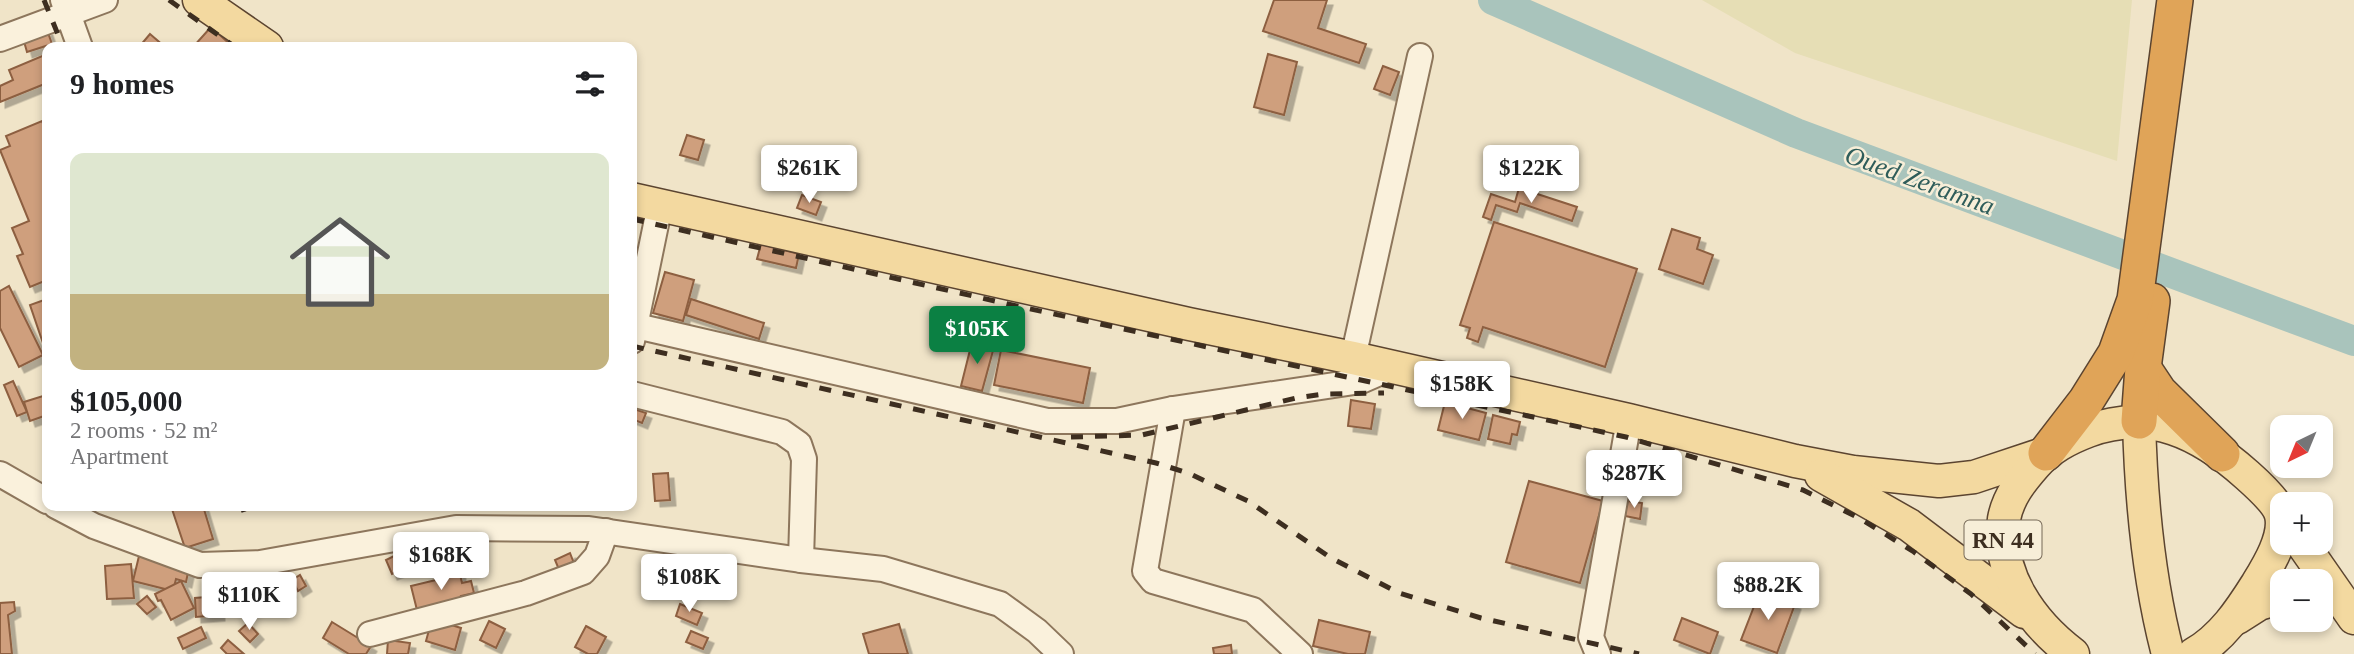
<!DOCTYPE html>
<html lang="en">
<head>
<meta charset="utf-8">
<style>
  body { margin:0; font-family:"Times New Roman",serif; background:#f6f6f6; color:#202124; height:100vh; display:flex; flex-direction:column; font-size:26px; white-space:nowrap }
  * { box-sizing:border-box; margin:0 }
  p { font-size:23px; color:#757577 }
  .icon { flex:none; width:38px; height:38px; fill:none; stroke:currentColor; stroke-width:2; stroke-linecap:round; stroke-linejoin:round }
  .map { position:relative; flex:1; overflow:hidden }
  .details { position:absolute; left:42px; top:42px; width:595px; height:469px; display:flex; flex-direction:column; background:#fff; border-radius:14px; box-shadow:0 4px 10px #0003 }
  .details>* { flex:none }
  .needle { width:46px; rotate:223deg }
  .buttons { position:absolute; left:2270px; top:415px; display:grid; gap:14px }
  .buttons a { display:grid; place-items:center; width:63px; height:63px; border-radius:14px; background:#fff; box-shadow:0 4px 10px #0003; font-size:35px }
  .price { position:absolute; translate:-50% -60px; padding:0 16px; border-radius:7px; background:#fff; color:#222; font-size:23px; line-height:46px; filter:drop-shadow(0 2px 4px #0008) }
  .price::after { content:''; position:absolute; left:50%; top:42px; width:21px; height:16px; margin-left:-10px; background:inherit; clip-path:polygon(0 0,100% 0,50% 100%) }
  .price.active { background:#0b8043; color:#fff }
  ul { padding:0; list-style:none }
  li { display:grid; align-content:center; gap:14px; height:371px; padding:0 28px }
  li+li { border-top:2px solid #e0e0e0 }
  li span { display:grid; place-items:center; height:217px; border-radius:14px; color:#555 }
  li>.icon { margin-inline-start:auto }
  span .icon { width:126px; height:126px; fill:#fffc; stroke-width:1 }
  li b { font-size:30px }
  h2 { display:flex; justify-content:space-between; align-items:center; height:84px; padding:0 28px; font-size:30px }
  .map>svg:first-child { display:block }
  .farmland { fill:#e6deb5 }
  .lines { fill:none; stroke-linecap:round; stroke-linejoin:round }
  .river { stroke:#a9c4bc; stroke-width:30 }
  .building { fill:#cf9f7d; stroke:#8d5f41; stroke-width:2; filter:url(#shadow) }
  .minor-casing { stroke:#8d765c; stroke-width:28 }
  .major-casing { stroke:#5b4430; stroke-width:35 }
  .highway-casing { stroke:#5b4430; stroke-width:38 }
  .minor { stroke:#faf1dc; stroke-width:24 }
  .major { stroke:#f3d9a0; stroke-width:32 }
  .highway { stroke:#e0a458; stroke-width:35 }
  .rail { stroke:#3d2e20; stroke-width:5; stroke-dasharray:12 12; stroke-linecap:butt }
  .labels { text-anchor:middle; stroke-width:5; stroke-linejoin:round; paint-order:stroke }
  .shield { fill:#f7eed8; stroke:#756857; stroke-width:2 }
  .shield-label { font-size:23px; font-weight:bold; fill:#3d2e20 }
  .water-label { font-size:26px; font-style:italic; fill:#2f5d5a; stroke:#f7eed8 }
</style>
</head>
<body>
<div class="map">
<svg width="2354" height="654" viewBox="0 0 2354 654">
  <defs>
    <filter id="shadow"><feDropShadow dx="5.5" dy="5.5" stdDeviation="0" flood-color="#0004"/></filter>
  </defs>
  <rect width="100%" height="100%" fill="#f0e4c8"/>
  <!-- farmland -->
  <path class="farmland" d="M1702,0h430l-15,161 -322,-108z"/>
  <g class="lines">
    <!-- river -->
    <path class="river" d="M1493,0l303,133 558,208"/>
  </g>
  <!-- building -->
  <g class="building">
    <path d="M1274,0h53l-9,28 48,16 -7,19 -96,-32z"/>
    <path d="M211,27l22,20h-40z"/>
    <path d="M47,30l5,14 -25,8 -4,-14z"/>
    <path d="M150,34l15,13h-26z"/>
    <path d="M47,54v29l-47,19v-16l13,-6 -4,-10z"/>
    <path d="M1268,54l29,8 -13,53 -30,-8z"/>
    <path d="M1383,66l16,6 -9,23 -16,-6z"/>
    <path d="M42,121l5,13v146l-17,7 -13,-31 6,-2 -11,-26 17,-7 -29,-71 10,-4 -4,-10z"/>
    <path d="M687,135l17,5 -6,20 -18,-5z"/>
    <path d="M1519,188l58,19 -5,14 -52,-18 -3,9 -21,-7 -5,15 -8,-3 8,-23 24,8z"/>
    <path d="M802,195l19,7 -5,13 -19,-7z"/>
    <path d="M1494,222l143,47 -32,98 -122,-40 -5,15 -11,-4 3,-10 -10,-3z"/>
    <path d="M1672,229l28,9 -3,11 16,6 -10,29 -44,-15z"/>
    <path d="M761,244l38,10 -3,14 -39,-9z"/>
    <path d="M665,272l29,8 -11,41 -30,-8z"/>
    <path d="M9,286l34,69 -24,12 -19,-39v-37z"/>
    <path d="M47,299v56l-17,-50z"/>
    <path d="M691,299l73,24 -5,16 -73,-24z"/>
    <path d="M972,342l22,5 -12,44 -21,-5z"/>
    <path d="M1001,350l89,18 -7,35 -89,-18z"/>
    <path d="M13,381l14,31 -10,4 -13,-31z"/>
    <path d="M43,396l4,19 -17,6 -6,-19z"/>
    <path d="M1351,400l24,4 -4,25 -23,-3z"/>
    <path d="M1445,402l41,11 -7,27 -41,-10z"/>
    <path d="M634,409l12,4 -4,10 -10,-4z"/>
    <path d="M1493,415l27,7 -3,13 -5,-1 -2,10 -22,-5z"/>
    <path d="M668,473l2,27 -15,1 -2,-27z"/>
    <path d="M1529,481l74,20 -23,82 -74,-21z"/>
    <path d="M1627,501l15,2 -2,16 -15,-3z"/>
    <path d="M171,506h32l10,33 -28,9z"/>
    <path d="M404,551l7,15 -19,8 -6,-14z"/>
    <path d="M570,553l5,13 -15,6 -5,-12z"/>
    <path d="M139,556l50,12 -3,14 -10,-3 -3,12 -40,-10z"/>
    <path d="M131,564l3,34 -27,1 -2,-33z"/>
    <path d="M459,570l3,13 9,-2 3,12 -13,3 2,7 -45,11 -7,-28 25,-6 -1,-4z"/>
    <path d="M283,572l7,20 -14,5 -7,-20z"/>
    <path d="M300,575l6,11 -8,5 -6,-11z"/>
    <path d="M181,581l13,27 -23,12 -10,-20 -3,1 -3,-7z"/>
    <path d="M1760,591l35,13 -18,49 -36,-13z"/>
    <path d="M147,596l9,11 -9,7 -10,-10z"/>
    <path d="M218,596l1,19 -23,2 -1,-19z"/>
    <path d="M14,602l1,9 -7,4 4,39h-12v-51z"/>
    <path d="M680,604l22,9 -5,12 -21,-9z"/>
    <path d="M1682,618l36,14 -8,22 -36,-14z"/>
    <path d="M432,619l29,9 -6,22 -29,-9z"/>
    <path d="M1319,620l51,12 -5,22h-17l-35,-8z"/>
    <path d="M489,621l16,8 -9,19 -16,-8z"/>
    <path d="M332,622l39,24 -5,8h-17l-26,-16z"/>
    <path d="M248,623l10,11 -8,8 -11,-11z"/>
    <path d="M899,624l9,30h-39l-6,-20z"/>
    <path d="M586,626l20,11 -9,17h-9l-13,-7z"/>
    <path d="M201,627l5,11 -23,11 -5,-11z"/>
    <path d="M691,631l17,7 -5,11 -17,-7z"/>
    <path d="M228,640l16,14h-17l-6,-6z"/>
    <path d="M388,640l22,3 -2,11h-21z"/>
    <path d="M1231,645l1,9h-18l-1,-6z"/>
  </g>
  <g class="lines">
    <defs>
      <g id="minor">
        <path d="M63,0l17,47"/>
        <path d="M0,39l105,-39"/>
        <path d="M632,325l415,96h70l56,-12 188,-28 32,-14"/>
        <path d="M632,341l28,-136"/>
        <path d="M1353,358l67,-302"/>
        <path d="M632,394l150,38 17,12 5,15 -3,101"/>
        <path d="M1173,409l-28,162 8,10 100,29 47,44"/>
        <path d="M0,474l47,27"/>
        <path d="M56,506l38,20 106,39 60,-2 196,-35 133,1 212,31 82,9 117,35 37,27 24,23"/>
        <path d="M370,634l156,-41 57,-21 14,-16 9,-25"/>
        <path d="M1598,654l-7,-17 38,-217"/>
      </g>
      <g id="major">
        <path d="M199,0l68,47"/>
        <path d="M632,199l557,125 164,34 276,62 166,41 58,11 86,9 35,-4 72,-24"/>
        <path d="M2139,421c2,78 9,157 29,233"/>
        <path d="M1821,475l88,50 115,87"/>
        <path d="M2301,542l53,76"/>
        <path d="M2237,618l22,-14 23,-7"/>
        <path d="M2073,654c-41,-31 -77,-80 -69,-135 4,-22 17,-38 31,-54 15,-17 32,-26 53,-34 62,-23 112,2 159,44 9,8 31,28 34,40 5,22 -13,51 -24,69 -17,27 -35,54 -63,70"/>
      </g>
      <g id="highway">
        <path d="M2143,368l16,24 63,62"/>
        <path d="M2139,421l4,-53 9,-67"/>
        <path d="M2046,453l40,-52 30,-48 19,-53 40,-300"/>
      </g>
    </defs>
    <!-- minor casing -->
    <use href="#minor" class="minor-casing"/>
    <!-- major casing -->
    <use href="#major" class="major-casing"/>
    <!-- highway casing -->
    <use href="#highway" class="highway-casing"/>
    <!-- minor -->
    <use href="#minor" class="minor"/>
    <!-- major -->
    <use href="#major" class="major"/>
    <!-- highway -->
    <use href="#highway" class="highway"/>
    <!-- rail -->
    <g class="rail">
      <path d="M44,0l19,47"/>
      <path d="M169,0l66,47"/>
      <path d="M632,219l394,89 600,129 177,53 58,29 53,33 57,42 64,60"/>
      <path d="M632,346l524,117 32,10 60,28 83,57 68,35 82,25 158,36"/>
      <path d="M1071,437l71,-2 154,-37 28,-4 60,-1"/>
      <path d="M242,506l2,6"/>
      <path d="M255,506l1,4"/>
    </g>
  </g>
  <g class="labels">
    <!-- shield labels -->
    <rect class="shield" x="1964.5" y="520.5" width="77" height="39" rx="5"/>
    <g class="shield-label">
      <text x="2003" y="548">RN 44</text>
    </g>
    <!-- water labels -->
    <g class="water-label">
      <text transform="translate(1920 180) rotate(20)" y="9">Oued Zeramna</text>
    </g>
  </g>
</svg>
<div class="buttons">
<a><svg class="needle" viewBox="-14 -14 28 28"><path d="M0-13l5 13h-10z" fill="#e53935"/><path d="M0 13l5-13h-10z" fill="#757577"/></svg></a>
<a>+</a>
<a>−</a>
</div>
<b class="price" style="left:809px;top:205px">$261K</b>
<b class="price" style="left:1531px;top:205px">$122K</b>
<b class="price active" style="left:977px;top:366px">$105K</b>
<b class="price" style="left:1462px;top:421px">$158K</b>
<b class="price" style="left:1634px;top:510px">$287K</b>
<b class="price" style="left:441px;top:592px">$168K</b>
<b class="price" style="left:689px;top:614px">$108K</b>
<b class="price" style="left:1768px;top:622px">$88.2K</b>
<b class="price" style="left:249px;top:632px">$110K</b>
<section class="details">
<h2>9 homes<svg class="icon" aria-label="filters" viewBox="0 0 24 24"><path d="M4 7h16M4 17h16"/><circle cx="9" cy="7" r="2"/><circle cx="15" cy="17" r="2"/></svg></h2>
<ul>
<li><span style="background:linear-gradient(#dfe7d0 65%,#c2b280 0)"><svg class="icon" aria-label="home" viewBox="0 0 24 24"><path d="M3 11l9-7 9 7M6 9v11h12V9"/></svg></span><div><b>$105,000</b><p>2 rooms · 52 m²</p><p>Apartment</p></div></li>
</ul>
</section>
</div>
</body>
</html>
